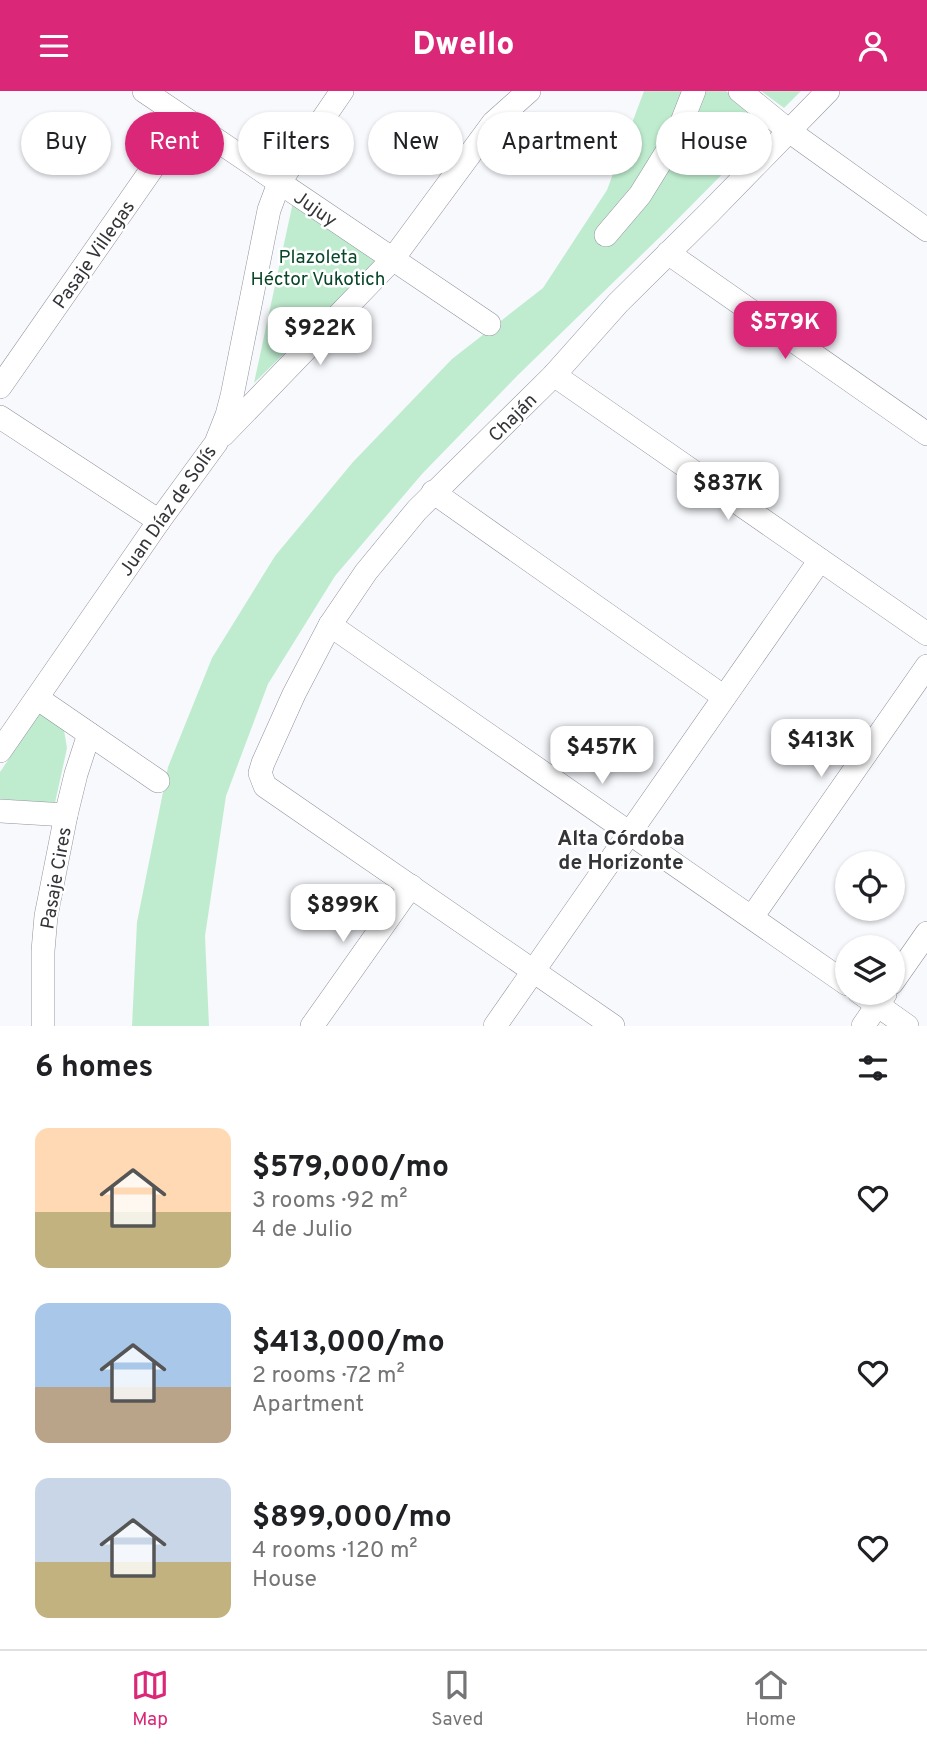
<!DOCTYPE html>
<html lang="en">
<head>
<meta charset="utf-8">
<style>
  body { margin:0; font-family:Overpass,sans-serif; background:#f2f2f2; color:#202124; height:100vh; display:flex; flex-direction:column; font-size:26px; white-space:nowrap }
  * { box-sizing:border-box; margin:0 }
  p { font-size:23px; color:#757577 }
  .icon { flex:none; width:38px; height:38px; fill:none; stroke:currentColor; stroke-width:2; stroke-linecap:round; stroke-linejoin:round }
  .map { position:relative; height:935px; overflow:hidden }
  .drawer { display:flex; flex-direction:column; background:#fff; flex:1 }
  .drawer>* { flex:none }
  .guide { position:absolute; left:21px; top:21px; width:886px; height:63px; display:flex; gap:14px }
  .buttons { position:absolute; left:835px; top:760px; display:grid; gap:14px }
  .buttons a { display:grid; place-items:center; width:70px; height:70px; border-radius:50%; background:#fff; box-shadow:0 2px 5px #0004; font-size:35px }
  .price { position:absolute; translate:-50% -60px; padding:0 16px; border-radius:14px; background:#fff; color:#222; font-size:23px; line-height:46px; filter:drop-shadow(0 2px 4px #0008) }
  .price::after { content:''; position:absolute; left:50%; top:42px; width:21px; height:16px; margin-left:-10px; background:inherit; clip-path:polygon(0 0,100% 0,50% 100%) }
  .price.current { background:#db2777; color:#fff }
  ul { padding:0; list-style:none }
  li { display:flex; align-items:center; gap:21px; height:175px; padding:0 35px }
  li span { display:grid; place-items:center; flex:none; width:196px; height:140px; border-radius:14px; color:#555 }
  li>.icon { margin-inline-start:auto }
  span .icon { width:84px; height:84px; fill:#fffc; stroke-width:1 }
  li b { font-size:30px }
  h2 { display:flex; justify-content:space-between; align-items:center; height:84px; padding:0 35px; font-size:30px }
  .chip { padding:0 24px; border-radius:32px; background:#fff; box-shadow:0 2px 5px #0004; font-size:24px; line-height:63px }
  .chip.current { background:#db2777; color:#fff }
  header { display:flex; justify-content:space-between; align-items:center; height:91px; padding:0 35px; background:#db2777; color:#fff; font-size:32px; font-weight:800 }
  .tab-bar { display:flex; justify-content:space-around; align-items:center; height:98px; border-top:2px solid #e0e0e0; background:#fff; font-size:19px; color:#757577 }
  .tab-bar a { display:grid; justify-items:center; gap:4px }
  .tab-bar .current { color:#db2777 }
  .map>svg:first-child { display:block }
  .green { fill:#bfeccf }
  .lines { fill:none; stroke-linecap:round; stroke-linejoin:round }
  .minor-casing { stroke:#8f929b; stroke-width:24 }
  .minor { stroke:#fff; stroke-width:23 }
  .labels { text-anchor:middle; stroke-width:5; stroke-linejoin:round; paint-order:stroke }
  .street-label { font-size:19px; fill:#343539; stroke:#fff }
  .park-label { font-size:19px; fill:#0a472a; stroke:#fff }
  .neighbourhood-label { font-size:21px; font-weight:bold; fill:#343539; stroke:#fff }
</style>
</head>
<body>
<header><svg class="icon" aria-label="menu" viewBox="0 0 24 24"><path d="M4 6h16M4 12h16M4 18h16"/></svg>Dwello<svg class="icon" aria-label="person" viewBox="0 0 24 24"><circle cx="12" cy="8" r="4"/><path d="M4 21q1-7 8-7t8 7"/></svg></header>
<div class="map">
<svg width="927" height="935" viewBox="0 0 927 935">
  <rect width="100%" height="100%" fill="#f8f9fd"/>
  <!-- green -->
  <g class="green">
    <path d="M644,0h82l44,35 -108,109 -144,140 -96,99 -87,102 -67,108 -42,112 -21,140 4,90h-77l5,-104 31,-155 44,-109 63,-102 78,-94 99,-103 91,-71 64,-98z"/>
    <path d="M761,0h40l-17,17z"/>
    <path d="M293,111l84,61 -123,120z"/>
    <path d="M43,618l21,21 3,18 -12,55 -55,-4v-27z"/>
  </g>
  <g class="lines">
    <defs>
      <g id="minor">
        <path d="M144,0l345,233"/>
        <path d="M740,0l49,40 138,99"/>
        <path d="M606,144l34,-40 36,-58 18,-46"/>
        <path d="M668,162l259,181"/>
        <path d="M554,284l373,259"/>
        <path d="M0,296l186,-267"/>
        <path d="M0,326l159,104"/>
        <path d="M223,344l169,-175 101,-137 36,-32"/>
        <path d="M433,401l291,205"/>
        <path d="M330,534l517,359"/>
        <path d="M37,607l121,83"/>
        <path d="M0,660l159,-230 57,-78 11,-28 5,-19 37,-186 10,-27 63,-92"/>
        <path d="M0,720l66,4"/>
        <path d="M752,826l175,-251"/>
        <path d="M892,892l35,-50"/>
        <path d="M859,901l48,34"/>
        <path d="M43,935v-75l3,-35 20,-101 10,-41 13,-40"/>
        <path d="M312,935l99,-140"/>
        <path d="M495,935l325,-466"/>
        <path d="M613,935l-348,-240 -5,-13 3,-10 31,-69 36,-69 36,-53 51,-62 137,-135 64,-72 91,-90 119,-122"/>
        <path d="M863,935l22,-32"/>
      </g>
    </defs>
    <!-- minor casing -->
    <use href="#minor" class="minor-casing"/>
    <!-- minor -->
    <use href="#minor" class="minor"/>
  </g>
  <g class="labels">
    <!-- street labels -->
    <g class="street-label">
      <text transform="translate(316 117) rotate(35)" y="7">Jujuy</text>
      <text transform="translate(93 163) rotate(-55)" y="7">Pasaje Villegas</text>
      <text transform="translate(512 326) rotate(-45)" y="7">Chaján</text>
      <text transform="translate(167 419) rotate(-55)" y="7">Juan Díaz de Solís</text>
      <text transform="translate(55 787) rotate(-80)" y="7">Pasaje Cires</text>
    </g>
    <!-- park labels -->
    <g class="park-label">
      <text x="318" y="172">Plazoleta<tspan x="318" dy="22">Héctor Vukotich</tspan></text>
    </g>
    <!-- neighbourhood labels -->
    <g class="neighbourhood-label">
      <text x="621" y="754">Alta Córdoba<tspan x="621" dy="24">de Horizonte</tspan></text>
    </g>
  </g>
</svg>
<div class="buttons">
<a><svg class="icon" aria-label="locate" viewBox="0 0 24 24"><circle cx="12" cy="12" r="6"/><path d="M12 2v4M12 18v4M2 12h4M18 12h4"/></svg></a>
<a><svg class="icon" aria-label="layers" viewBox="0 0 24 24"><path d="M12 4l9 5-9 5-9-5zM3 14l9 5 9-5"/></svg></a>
</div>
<b class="price current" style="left:785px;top:270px">$579K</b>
<b class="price" style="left:320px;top:276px">$922K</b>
<b class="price" style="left:728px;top:431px">$837K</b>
<b class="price" style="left:821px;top:688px">$413K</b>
<b class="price" style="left:602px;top:695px">$457K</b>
<b class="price" style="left:343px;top:853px">$899K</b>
<div class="guide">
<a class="chip">Buy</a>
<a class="chip current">Rent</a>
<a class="chip">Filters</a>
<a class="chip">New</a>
<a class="chip">Apartment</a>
<a class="chip">House</a>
</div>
</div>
<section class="drawer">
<h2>6 homes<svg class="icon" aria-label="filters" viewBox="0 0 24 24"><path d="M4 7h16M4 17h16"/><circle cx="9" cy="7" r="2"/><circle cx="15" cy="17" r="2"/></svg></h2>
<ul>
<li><span style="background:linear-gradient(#ffd9b3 60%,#c2b280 0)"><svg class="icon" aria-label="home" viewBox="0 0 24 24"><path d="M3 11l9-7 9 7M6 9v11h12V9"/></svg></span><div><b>$579,000/mo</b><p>3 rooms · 92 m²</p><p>4 de Julio</p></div><svg class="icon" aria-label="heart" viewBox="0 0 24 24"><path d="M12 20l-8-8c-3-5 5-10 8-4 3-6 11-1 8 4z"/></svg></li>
<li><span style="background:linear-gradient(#a9c7e8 60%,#b9a48a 0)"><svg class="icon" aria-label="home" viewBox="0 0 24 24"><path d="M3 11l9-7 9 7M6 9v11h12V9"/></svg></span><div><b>$413,000/mo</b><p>2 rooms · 72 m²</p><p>Apartment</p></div><svg class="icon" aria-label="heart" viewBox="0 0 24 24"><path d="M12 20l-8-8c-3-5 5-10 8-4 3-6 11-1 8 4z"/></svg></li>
<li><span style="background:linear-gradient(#c9d6e8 60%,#c2b280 0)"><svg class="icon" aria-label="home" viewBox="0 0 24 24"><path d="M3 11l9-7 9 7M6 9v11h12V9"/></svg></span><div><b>$899,000/mo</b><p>4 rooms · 120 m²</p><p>House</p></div><svg class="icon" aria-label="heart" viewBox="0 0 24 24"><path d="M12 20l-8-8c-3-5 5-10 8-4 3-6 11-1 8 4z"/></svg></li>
</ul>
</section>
<nav class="tab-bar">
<a class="current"><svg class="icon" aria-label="map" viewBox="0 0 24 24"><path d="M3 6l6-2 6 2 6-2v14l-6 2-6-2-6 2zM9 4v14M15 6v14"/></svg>Map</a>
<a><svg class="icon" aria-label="saved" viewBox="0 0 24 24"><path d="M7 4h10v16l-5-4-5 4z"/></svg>Saved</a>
<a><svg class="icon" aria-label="home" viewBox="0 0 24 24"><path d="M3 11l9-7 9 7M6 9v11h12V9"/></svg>Home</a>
</nav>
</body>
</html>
